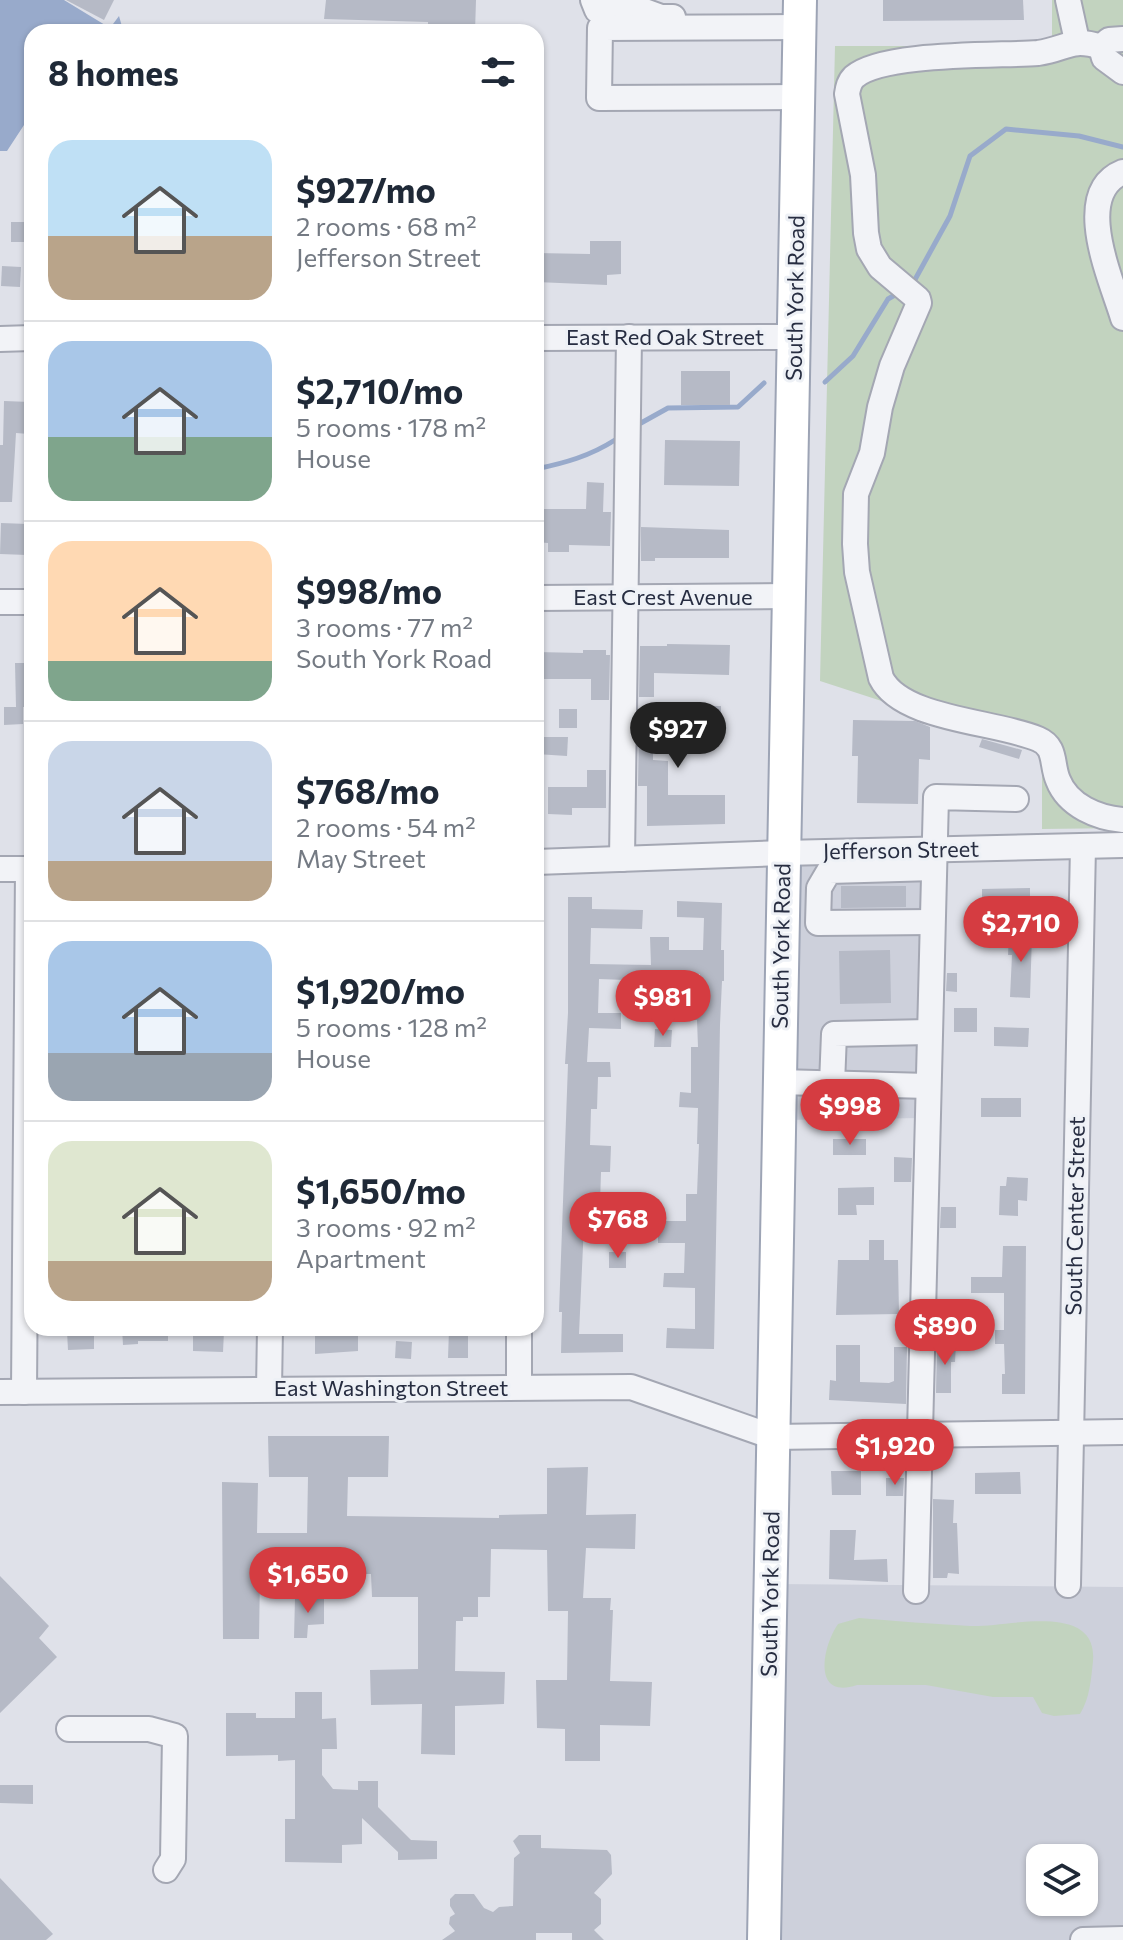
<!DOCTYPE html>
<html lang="en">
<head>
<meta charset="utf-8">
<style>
  body { margin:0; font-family:Commissioner,sans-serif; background:#f2f2f3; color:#1f2937; height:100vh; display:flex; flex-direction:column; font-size:30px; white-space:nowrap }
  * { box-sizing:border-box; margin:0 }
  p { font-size:26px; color:#747a83 }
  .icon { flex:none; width:44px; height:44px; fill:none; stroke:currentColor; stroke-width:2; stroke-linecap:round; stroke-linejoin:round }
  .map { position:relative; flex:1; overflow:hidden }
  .drawer { position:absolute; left:24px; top:24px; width:520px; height:1312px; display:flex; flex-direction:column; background:#fff; border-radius:24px; box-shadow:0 2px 6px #0004 }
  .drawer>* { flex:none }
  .tools { position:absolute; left:1026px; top:1844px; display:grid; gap:16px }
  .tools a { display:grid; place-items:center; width:72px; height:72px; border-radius:16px; background:#fff; box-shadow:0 2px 6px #0004; font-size:40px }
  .price { position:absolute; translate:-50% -68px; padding:0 18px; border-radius:28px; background:#d53c41; color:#fff; font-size:26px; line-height:52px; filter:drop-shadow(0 2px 4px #0008) }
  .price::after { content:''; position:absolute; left:50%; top:48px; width:24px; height:18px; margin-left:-12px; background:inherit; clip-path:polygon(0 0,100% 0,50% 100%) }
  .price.active { background:#222; color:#fff }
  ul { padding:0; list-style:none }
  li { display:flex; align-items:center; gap:24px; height:200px; padding:0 24px }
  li+li { border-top:2px solid #e0e1e3 }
  li span { display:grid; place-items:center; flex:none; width:224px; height:160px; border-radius:24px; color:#555 }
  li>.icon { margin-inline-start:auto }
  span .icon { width:96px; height:96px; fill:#fffc; stroke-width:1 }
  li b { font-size:34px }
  h2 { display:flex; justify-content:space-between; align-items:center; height:96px; padding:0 24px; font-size:34px }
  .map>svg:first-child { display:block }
  .built { fill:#cdd0db; fill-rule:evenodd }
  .green { fill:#c2d3bf }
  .water { fill:#98aacb }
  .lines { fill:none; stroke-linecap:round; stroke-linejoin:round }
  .stream { stroke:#98aacb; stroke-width:5 }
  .building { fill:#b6bac6 }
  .minor-casing { stroke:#a4a7b3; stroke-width:28 }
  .major-casing { stroke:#9da4b5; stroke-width:36 }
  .minor { stroke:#f2f3f7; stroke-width:24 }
  .major { stroke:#fff; stroke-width:32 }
  .labels { text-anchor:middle; stroke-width:6; stroke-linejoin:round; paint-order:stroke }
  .street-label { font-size:22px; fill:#272d41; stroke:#eef1f6 }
</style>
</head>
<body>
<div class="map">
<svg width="1123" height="1940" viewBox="0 0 1123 1940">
  <rect width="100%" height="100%" fill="#dfe1e9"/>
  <!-- built -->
  <g class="built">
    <path d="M931,855l-8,263 -142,2 6,-262z"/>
    <path d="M775,1584l348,3v353h-354zM1040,1858h44v44h-44z"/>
  </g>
  <!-- green -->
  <g class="green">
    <path d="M1052,0h71v828l-81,1v-76l-222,-72 15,-635h217z"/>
    <path d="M859,1618c37,3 74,6 111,8 34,2 128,-26 123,35 -2,18 -3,37 -13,53l-26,2 -12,-3 -9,-16h-40l-67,-12h-69c-45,15 -35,-38 -19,-61z"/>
  </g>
  <!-- water -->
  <path class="water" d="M0,0h64l46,28 9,-12 4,14v2h-91v93h-8l-17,26h-7z"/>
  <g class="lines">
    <!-- stream -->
    <g class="stream">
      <path d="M912,285l38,-69 20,-60 36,-27 73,7 44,11"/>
      <path d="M825,382l28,-26 35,-57 12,-7"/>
      <path d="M641,423l27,-15 70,-1 26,-24"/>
      <path d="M536,469c29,-6 54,-13 79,-29"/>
    </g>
  </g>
  <!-- building -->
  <g class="building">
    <path d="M66,0h48l-10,20z"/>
    <path d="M326,0h150l-1,32h-47v-10l-104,-3z"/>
    <path d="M883,0h140l1,20 -141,1z"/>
    <rect x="11" y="222" width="19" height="20"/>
    <path d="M590,241h31v33l-14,1v10l-71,-3v-29l54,1z"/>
    <path d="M2,266l19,1 -1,20 -19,-1z"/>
    <rect x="681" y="371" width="49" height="34"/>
    <path d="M4,401l26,1 -1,32 -13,-1 -4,69h-12v-57h3z"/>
    <path d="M665,440l75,1 -1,45 -75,-1z"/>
    <path d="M587,482l17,1 -1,29h8l-1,34 -41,-1v7h-21v-9l-12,-1v-33h50z"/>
    <path d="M1,523l27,1 -1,31 -27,-1z"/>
    <path d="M641,527l88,3v28h-74v3h-14z"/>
    <path d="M667,644l63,1 -1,30 -75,-2v24h-15l1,-51h27z"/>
    <path d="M583,650h23v5h4l-1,45h-18v-21h-55v-27l47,1z"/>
    <path d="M15,663h17v44h-16z"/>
    <path d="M665,706h56v29l-68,1v24l15,1v34h57v29l-78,2v-40h-9l1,-63 26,1z"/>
    <path d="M4,707h19v17l-19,1z"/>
    <rect x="559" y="709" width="18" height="19"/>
    <path d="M853,720l62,1 15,6v33l-11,-1 -1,45 -61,-1 1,-47h-6z"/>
    <path d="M536,737h32l-1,19 -31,-2z"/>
    <path d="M982,739l40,11 -3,9 -40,-12z"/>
    <path d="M587,770h19v38h-34v7l-24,-1v-27h39z"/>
    <path d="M841,886h65v21l-65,1z"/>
    <path d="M1030,888v20l-48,1v-20z"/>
    <path d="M568,897h24v12l51,1 -1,19 -51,-1 -1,36 61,1 -1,-28h19v13h34l1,-32 -27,-1v-16l45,2 -1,47h3v31h-2l-2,44 -6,324 -48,-1 1,-20 28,1v-41l-32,-1 1,-14h20l1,-30h-27v-22h28v-27h11l2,-50h-2l1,-36 -19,-1 1,-15 11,1v-46h7l-1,-27h-5v-17h7l1,-29 -29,-1v28l-18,1v-21l-54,-2 -1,34h23v16l-32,-1 -2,34h23l1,15h-13l-1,32h-6l-1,36 21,1 -1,26h-9l-1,31 -15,-1 -6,132h44v18l-62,1 1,-41h-3l9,-248h-3l3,-51z"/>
    <path d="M1009,933l23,1 -2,64 -20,-1 2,-42h-4z"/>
    <path d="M890,950l1,53 -51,1 -1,-53z"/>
    <path d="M947,973h10v19l-11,-1z"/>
    <rect x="954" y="1008" width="23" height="24"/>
    <path d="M994,1027l35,1 -1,19 -34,-1z"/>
    <path d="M655,1029l17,1 -1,17h-17z"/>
    <rect x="981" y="1098" width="40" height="19"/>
    <rect x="833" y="1139" width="33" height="16"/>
    <path d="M894,1157l18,1 -1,24h-17z"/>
    <path d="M1007,1177l21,1 -1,23 -9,-1v16l-19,-1 1,-29h6z"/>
    <path d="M874,1187v18h-18l1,10h-19v-27z"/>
    <path d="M941,1207h15v21h-16z"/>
    <path d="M869,1240h15v20h14l1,54 -63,1 2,-55h31z"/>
    <path d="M1003,1246h23l-1,148h-23v-20h3l-1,-30h-9v-14h9v-37h-33v-16h31z"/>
    <rect x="609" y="1252" width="17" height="16"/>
    <path d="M122,1328h46v13h-30v3l-15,1z"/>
    <path d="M315,1328h21v5h22v18l-43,3z"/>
    <path d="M94,1330v19l-26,1 -1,-19z"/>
    <path d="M193,1330l31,1 -1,21 -30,-1z"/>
    <path d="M449,1330h19v28h-20z"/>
    <path d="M396,1341l16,1 -1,17 -16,-1z"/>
    <path d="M937,1344h19l-1,18h-4v31h-15z"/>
    <path d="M836,1345h24v37l29,1 5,-2v-34h13l-1,57 -77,-4 1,-20 6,1z"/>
    <path d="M268,1436h121l-1,41h-40l-1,39 152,2v-3l48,-1v-46l41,-1 -2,48 50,-1 -1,35 -49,-1 -3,50h28l-1,12h3l-3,71 42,1 -2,44 -50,-1v36h-35v-32l-28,-1 -1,-48h31l1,-69h-20l-1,-61 -56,-1 -1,48h-12v20h-15v4h-7l-1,50 50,1 -1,32 -49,2v49l-34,-1 1,-50 -51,1 -1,-35 48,-1v-72h-46l-1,-23h-111l-1,65h-36l-1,-157 36,1 -1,50h50l1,-56h-39z"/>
    <path d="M831,1471h30v24h-29z"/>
    <path d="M1020,1472l1,22h-46v-21z"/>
    <path d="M886,1478h18l-1,18h-17z"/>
    <path d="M933,1499l21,1 -1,23h4l2,51 -11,-1 -1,5h-14z"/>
    <path d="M830,1530h26l-2,30 33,-1 1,23 -59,-3z"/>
    <path d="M0,1576l49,50 -10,12 18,19 -57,56z"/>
    <path d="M324,1597v27l-16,1 -1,13h-13l1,-40z"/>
    <path d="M295,1692h27v27l14,-1 1,31h-15v26l11,14 25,1v-9h20v26l33,33 26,1v18l-39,1v-8l-36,-34v26l-20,1v18l-57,-1v-43h10v-59l-17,1v-6l-52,1v-43h30v5h39z"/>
    <path d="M0,1785h33v19l-33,-1z"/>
    <path d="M519,1835h22v13l66,2 4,5 1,19 -18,19 7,6v25l-7,6 10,10h-32v-7h-36v7h-94l13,-9 -6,-7 1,-7 5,-3 -5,-8v-7l5,-5h19l10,14 9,4 6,-5 14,-1 1,-48 6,-5 -7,-12z"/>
    <path d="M0,1878l53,56 -7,6h-46z"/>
  </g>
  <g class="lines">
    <defs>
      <g id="minor">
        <path d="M593,0l4,10 42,-1 22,8h12"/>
        <path d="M1068,0l9,41"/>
        <path d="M1123,39l-14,1 -8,7c-31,-10 -34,2 -63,6 -40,3 -156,-1 -184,24 -5,5 -6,10 -7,17l16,81 3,58 3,16 11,18 38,32 1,4 -27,63 -12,41 -8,46 -16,41 -1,50 2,28 24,106c21,42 115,43 157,61 19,8 13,25 20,41 10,26 40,38 65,40"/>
        <path d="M1101,47l3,11 19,14"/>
        <path d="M798,97l-199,1 1,-70 199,-1"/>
        <path d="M1123,172c-52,21 -11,109 0,146"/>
        <path d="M536,338l258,-1"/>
        <path d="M0,339l32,-1"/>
        <path d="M536,598l254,-2"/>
        <path d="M0,602h32"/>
        <path d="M622,859l7,-522"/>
        <path d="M536,862l247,-9 340,-8"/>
        <path d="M0,869h32"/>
        <path d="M932,922l-114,1 1,-35 10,-17 105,-3"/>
        <path d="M779,1082l149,4"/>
        <path d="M832,1084l2,-50 95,-2"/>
        <path d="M519,1387v-59"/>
        <path d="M269,1389l1,-61"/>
        <path d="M0,1392l631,-5 142,50 350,-5"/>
        <path d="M24,1392l4,-523"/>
        <path d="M1068,1585l15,-739"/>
        <path d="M916,1591l20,-794 80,2"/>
        <path d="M69,1729h80l26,7 -2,123 -7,11"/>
        <path d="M1083,1940l40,-1"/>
      </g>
      <path id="major" d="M764,1940l36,-1940"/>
    </defs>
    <!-- minor casing -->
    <use href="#minor" class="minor-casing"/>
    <!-- major casing -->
    <use href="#major" class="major-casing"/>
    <!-- minor -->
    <use href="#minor" class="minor"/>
    <!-- major -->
    <use href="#major" class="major"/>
  </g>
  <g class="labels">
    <!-- street labels -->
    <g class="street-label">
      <text transform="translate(795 298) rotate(-89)" y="8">South York Road</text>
      <text x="665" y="345">East Red Oak Street</text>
      <text x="663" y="605">East Crest Avenue</text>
      <text transform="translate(901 850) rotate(-1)" y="8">Jefferson Street</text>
      <text transform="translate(781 946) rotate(-89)" y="8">South York Road</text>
      <text transform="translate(1075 1216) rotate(-89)" y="8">South Center Street</text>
      <text x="391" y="1396">East Washington Street</text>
      <text transform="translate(770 1594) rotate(-89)" y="8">South York Road</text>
    </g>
  </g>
</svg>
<div class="tools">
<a><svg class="icon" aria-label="layers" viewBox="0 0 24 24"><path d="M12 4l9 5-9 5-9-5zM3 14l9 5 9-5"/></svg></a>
</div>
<b class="price active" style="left:678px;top:770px">$927</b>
<b class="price" style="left:1021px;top:964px">$2,710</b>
<b class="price" style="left:663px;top:1038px">$981</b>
<b class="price" style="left:850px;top:1147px">$998</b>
<b class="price" style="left:618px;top:1260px">$768</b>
<b class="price" style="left:945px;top:1367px">$890</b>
<b class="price" style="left:895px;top:1487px">$1,920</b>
<b class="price" style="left:308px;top:1615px">$1,650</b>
<section class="drawer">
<h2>8 homes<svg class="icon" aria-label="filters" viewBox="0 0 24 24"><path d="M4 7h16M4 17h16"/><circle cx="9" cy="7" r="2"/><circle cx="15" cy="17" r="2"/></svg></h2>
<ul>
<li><span style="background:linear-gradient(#bfe0f5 60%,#b9a48a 0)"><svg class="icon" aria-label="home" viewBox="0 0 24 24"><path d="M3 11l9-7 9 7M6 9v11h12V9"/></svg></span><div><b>$927/mo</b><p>2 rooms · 68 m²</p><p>Jefferson Street</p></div></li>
<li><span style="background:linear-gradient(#a9c7e8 60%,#7fa58c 0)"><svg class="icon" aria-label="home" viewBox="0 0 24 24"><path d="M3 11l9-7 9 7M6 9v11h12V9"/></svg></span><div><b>$2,710/mo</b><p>5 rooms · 178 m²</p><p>House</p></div></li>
<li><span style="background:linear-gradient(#ffd9b3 75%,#7fa58c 0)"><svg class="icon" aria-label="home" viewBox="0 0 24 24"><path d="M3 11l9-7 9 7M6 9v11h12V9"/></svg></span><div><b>$998/mo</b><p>3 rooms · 77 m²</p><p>South York Road</p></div></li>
<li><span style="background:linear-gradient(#c9d6e8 75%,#b9a48a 0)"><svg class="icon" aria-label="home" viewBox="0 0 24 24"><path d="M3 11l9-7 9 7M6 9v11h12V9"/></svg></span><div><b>$768/mo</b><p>2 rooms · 54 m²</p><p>May Street</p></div></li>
<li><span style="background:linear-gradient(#a9c7e8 70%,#9aa5b1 0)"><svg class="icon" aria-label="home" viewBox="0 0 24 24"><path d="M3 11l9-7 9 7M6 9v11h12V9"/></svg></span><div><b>$1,920/mo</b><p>5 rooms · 128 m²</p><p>House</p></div></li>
<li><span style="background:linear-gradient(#dfe7d0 75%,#b9a48a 0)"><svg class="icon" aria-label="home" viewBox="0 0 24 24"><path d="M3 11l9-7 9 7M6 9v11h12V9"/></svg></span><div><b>$1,650/mo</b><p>3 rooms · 92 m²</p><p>Apartment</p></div></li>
</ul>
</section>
</div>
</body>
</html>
